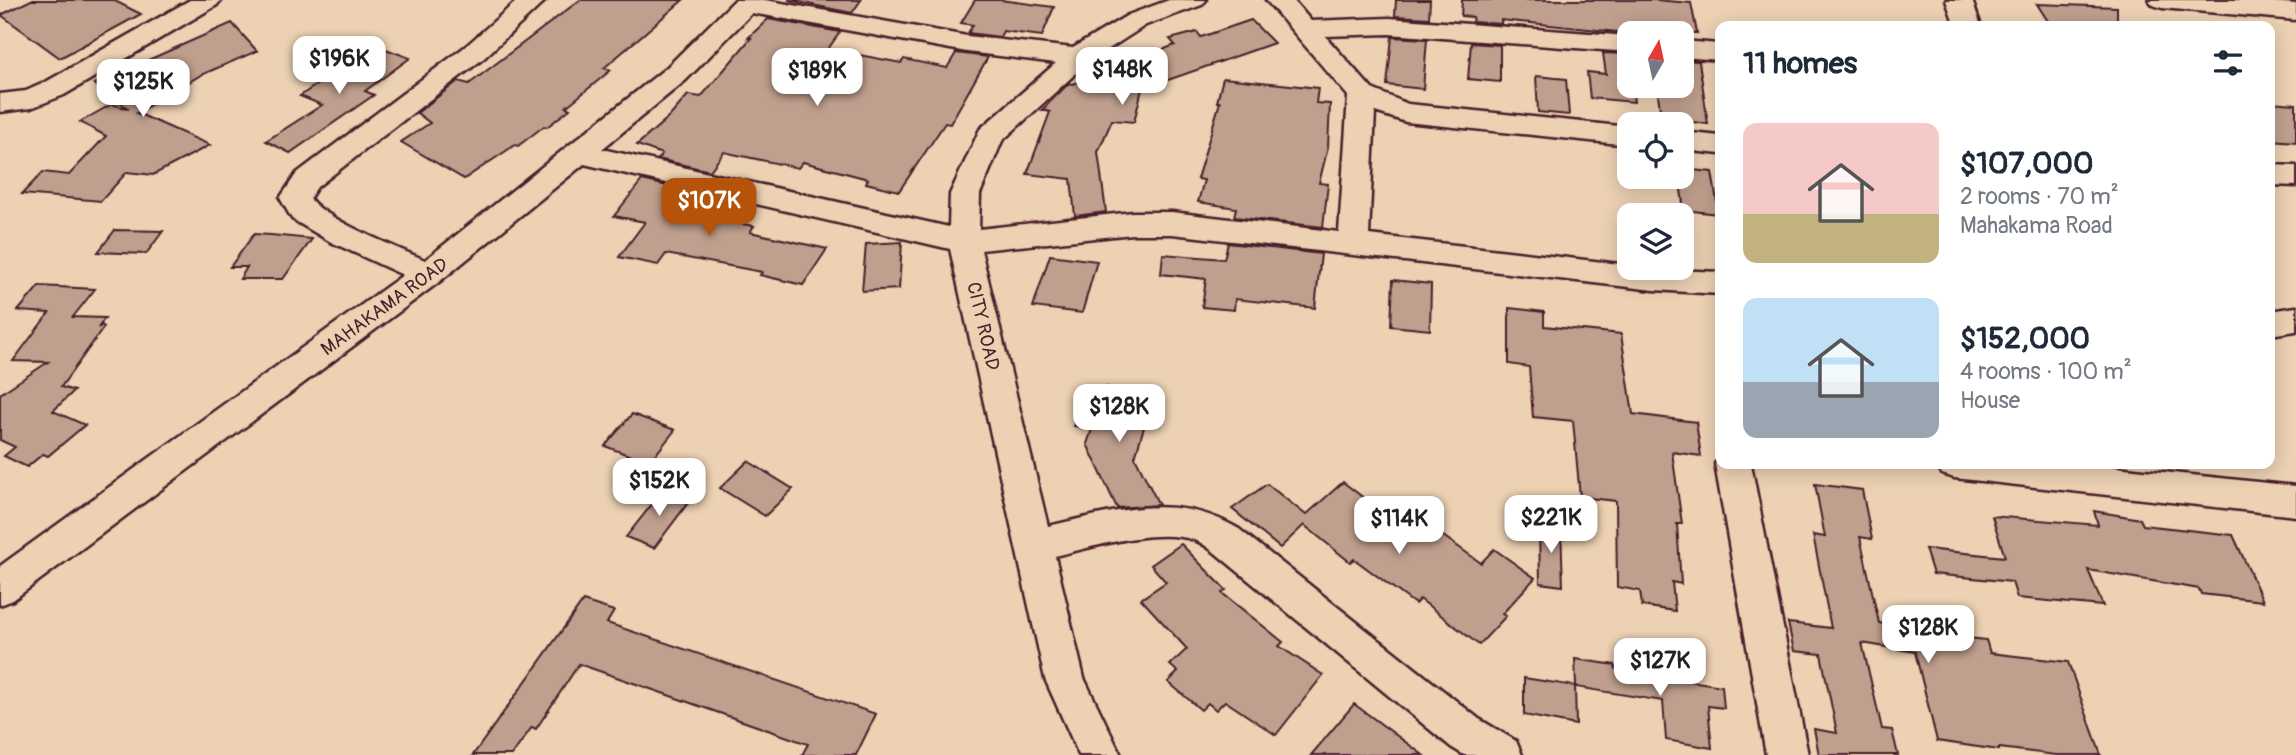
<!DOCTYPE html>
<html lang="en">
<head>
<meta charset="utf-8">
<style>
  body { margin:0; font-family:Pangolin,sans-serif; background:#f2f2f3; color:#1f2937; height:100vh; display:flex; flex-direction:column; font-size:26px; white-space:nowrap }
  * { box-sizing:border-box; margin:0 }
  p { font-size:23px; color:#747a83 }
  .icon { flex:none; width:38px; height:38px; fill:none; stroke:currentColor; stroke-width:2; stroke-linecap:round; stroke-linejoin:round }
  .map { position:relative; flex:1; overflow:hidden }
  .sheet { position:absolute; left:1715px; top:21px; width:560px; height:448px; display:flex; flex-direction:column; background:#fff; border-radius:14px; box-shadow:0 4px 18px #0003 }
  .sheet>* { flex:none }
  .needle { width:46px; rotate:9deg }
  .controls { position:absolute; left:1617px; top:21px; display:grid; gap:14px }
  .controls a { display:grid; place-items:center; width:77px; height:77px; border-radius:14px; background:#fff; box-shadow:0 4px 18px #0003; font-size:35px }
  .price { position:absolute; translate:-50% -60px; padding:0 16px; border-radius:14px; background:#fff; color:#222; font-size:23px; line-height:46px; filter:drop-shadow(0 2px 4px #0008) }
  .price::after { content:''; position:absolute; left:50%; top:42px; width:21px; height:16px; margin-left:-10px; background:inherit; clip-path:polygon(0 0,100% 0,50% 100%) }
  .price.on { background:#b45309; color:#fff }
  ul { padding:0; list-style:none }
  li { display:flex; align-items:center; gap:21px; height:175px; padding:0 28px }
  li span { display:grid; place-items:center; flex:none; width:196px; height:140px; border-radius:14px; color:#555 }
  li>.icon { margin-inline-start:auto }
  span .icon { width:84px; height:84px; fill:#fffc; stroke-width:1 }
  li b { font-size:30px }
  h2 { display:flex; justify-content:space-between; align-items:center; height:84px; padding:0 28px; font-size:30px }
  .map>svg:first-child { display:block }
  .building { fill:#bf9f8d; stroke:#4a1f2b; stroke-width:2 }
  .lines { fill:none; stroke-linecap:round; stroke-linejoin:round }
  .minor-casing { stroke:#4a1f2b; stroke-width:5 }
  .minor { fill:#ecd1b3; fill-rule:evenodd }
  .labels { text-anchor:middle; stroke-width:6; stroke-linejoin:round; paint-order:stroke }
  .street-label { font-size:19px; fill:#4a1f2b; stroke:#ecd1b3 }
</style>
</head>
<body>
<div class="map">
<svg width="2296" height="755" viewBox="0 0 2296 755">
  <rect width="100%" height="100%" fill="#ecd1b3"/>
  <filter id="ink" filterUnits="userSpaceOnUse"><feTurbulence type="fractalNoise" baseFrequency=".0143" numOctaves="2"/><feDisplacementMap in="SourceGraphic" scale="14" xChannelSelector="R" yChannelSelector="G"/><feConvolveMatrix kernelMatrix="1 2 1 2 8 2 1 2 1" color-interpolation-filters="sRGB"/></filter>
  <g filter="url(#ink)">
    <!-- building -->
    <g class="building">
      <path d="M31,0h82l28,14 -81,44 -59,-43z"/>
      <path d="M580,0h103l-79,68 7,2 -45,37 4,2 -23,18 -3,-1 -26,20 -3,-1 -51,34 -63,-37 29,-19 -13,-10 41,-32 11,3z"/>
      <path d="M788,0h73l-9,13z"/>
      <path d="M975,0h25l54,7 -12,29 -39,-5 -3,6 -32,-4 5,-8 -12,-2z"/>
      <path d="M1396,0h34l-1,18 -34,-2z"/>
      <path d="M1462,0h193l36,3 6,30h-70l-126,-13v4l-29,-2 1,-5 -12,-1z"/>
      <path d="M2037,4l80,3v19h-66z"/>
      <path d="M768,19l72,13 -12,17 73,14 3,-4 43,9 9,-15 32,4 -38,67 -5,-1 -46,68 -33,-8 2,-4 -65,-17 -5,6 -74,-16 -14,19 -52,-12 4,-5 -25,-9 33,-29 18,-21 13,2 50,-59h-3z"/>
      <path d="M1251,20l23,23 -132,46 -8,33 -22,-2 -14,32 8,60 -31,4 -4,-37 -44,-5 23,-62 -8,-2 27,-27 4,1 102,-39 -5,-6 27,-7 4,5z"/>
      <path d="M232,23l25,28 -56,24 -64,38 73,32 -57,30 -26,-3 -26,29 -79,-7 21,-22 26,3 37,-39 -26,-14 32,-18 17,5 -35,-25z"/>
      <path d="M1392,37l35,2 -4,50 -36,-4z"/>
      <path d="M1471,43l29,2v37l-32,-3z"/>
      <path d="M375,45l35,13 -45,33 9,4 -84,58 -24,-12 56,-36 -22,-9z"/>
      <path d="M1603,53l24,1 7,48 -44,-4 -3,-26 19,2z"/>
      <path d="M1682,60l17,1 9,63 -47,-6 -4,-32h25z"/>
      <path d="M1536,76l30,3 3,36 -31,-3z"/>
      <path d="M1223,78l95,10 -2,15 14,1 -2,43 -9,36 9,1 -5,43 -89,-10 2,-9 -38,-6 6,-22 -7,-1 23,-77h-3z"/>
      <path d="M2270,102l26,2v38l-26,-2z"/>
      <path d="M1682,169l30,3 7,42 -35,-4 -5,-33h3z"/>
      <path d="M642,180l51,12 -15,20 76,14 -4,6 77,17 -24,36 -43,-10 2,-3 -96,-18 -8,11 -39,-8 26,-35 -31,-6z"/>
      <path d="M115,230l48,1 -17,23 -48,-2z"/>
      <path d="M254,234l17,1 41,4 -29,40h-43l7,-12h-17z"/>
      <path d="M902,242l-3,47 -37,2 4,-47z"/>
      <path d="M1228,243l93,11 -6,54 -80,-9 -1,11 -32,-3 4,-28 -45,-5 2,-20 61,5z"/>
      <path d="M1050,255l47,6 -15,52 -49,-6z"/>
      <path d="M1393,280l38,4 -1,46 -39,-4z"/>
      <path d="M39,286l56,3 -22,28 32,1 -7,10 4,-3 2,2 -43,60 13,4 -21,20 32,14 -37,31 -5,-2 -16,13 -23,-11 11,-9 -15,-7v-46l48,-32 -35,-1 36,-48 -31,-2z"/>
      <path d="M1509,308l35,4v14l77,8 12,80 63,8 5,34 -29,-4 10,72h-5l4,60 -9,-2 3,29 -33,-5 -2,-15 -23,-4 -1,-86 -36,-4 -7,-76 -40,-4 -4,-50 -20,-3z"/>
      <path d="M1105,387l48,10 -18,60 24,48 -42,3 -30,-64 5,-15 -18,-3 8,-22 15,3z"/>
      <path d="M632,414l43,16 -26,33 -44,-17z"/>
      <path d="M748,461l45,28 -28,27 -45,-28z"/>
      <path d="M1343,482l70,54 12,-13 56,40 13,-14 41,29 -33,36 4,2 -27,29 -59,-46 -5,5 -61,-45 -4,3 -46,-37 -24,23 -48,-39 35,-25 39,31z"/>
      <path d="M1815,484l47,6 10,49 -12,-2 19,86 61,12 46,5 4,13 78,9 33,93h-45l-57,-7v2l-62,-9 -22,-89 -53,-9 20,86 10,1 6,25h-79l-5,-26 23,4 -16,-79 -27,-3 -6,-28 43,5 -18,-93 12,2z"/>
      <path d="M664,489l27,10 -37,49 -28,-11z"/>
      <path d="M2094,511l46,8 3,6 90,10 30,66 -62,-7 -2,-5 -111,-19 15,36 -86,-8 -5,-16 -79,-8 -8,-25 80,8 -13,-41 106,9z"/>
      <path d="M1539,523l22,4 2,59 -23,-3z"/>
      <path d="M1181,544l45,46 -4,3 61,49 -4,4 44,29 -47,60 -51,-34 -9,9 -8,-7 -7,7 -33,-28 10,-10 -8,-7 17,-16 -46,-50 25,-17 -15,-17z"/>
      <path d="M583,601l31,10 -7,12 269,91 -20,41h-54l6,-11 -229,-80 -43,65 -4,-2 -20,28h-39z"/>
      <path d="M1575,659l40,6 1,4 106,17 2,22 -16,-2 4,42 -46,-8 -3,-39 -87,-14z"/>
      <path d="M1524,678l51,8 1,39 -52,-10z"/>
      <path d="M1354,704l69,51h-112z"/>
    </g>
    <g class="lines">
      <defs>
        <g id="minor">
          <path d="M190,0h31l-4,5 -153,90 -33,13 -31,4v-18l26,-3 18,-8z"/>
          <path d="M518,0h28l-62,58 -167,129 -7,11c11,20 91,51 115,62l241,-192 69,-68h30l202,36 106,12 55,-33 41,-15h37l-4,5 -56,20 -59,38 -85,78 -22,53 -1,35 154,-17h39l167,20 9,-136 -82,-96h27l18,21 78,-3 240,18v16l-240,-18 -64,2 47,53 36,15 221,23v18l-223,-23 -31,-10 -6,123 260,30v3l91,4v22l-66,-4 -482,-56h-39l-152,16 67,276c67,-15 128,-35 191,3l240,190 37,22 6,14h-58l-13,-8 -238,-196c-6,-4 -12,-9 -19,-11 -38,-13 -101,7 -139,16l29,122 37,77h-42l-34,-76 -95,-430 -366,-85 -145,118 -426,318 -13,5v-39l403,-291 -72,-33 -39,-23 -12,-21 17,-25 169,-127zM752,13l215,39 89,11 -76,66 -30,65 -1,33 -347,-78 84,-69z"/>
          <path d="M1946,0h26l9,26h-26z"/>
          <path d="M2149,0h98l49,4v16l-134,-12 -9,-3z"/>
          <path d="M1682,41l38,3v16l-38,-3z"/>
          <path d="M1682,132l38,4v18l-38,-4z"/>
          <path d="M2270,165l26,1v20l-26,-1z"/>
          <path d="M2296,307v24l-26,4v-24z"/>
          <path d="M1720,455v9h31l57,291h-42l-51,-291z"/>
          <path d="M1936,464h151l209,22v30l-342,-38 -12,-4z"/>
        </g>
      </defs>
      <!-- minor casing -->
      <use href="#minor" class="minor-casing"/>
      <!-- minor -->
      <use href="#minor" class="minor"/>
    </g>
  </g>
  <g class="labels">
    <!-- street labels -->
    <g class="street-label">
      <text transform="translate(384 306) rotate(-36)" y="7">MAHAKAMA ROAD</text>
      <text transform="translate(984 326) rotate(77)" y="7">CITY ROAD</text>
    </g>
  </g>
</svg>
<div class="controls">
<a><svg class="needle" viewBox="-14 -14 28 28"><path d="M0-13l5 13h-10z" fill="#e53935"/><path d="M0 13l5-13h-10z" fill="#747a83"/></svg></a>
<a><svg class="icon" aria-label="locate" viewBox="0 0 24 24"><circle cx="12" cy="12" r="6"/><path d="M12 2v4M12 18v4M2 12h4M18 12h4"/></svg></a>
<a><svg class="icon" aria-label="layers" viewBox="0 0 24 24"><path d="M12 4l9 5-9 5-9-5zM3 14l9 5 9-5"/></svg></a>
</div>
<b class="price" style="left:339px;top:96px">$196K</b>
<b class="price" style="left:1122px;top:107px">$148K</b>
<b class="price" style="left:817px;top:108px">$189K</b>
<b class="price" style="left:143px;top:119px">$125K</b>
<b class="price on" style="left:709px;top:238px">$107K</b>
<b class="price" style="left:1119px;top:444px">$128K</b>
<b class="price" style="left:659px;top:518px">$152K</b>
<b class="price" style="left:1551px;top:555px">$221K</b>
<b class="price" style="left:1399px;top:556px">$114K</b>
<b class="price" style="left:1928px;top:665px">$128K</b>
<b class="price" style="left:1660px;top:698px">$127K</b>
<section class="sheet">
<h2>11 homes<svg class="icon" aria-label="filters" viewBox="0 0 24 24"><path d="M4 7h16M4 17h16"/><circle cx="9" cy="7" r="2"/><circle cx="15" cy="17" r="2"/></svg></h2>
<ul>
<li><span style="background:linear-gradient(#f6c9c9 65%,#c2b280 0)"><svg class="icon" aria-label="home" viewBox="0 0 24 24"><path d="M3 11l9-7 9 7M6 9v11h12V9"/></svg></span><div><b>$107,000</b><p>2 rooms · 70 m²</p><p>Mahakama Road</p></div></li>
<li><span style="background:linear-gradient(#bfe0f5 60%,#9aa5b1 0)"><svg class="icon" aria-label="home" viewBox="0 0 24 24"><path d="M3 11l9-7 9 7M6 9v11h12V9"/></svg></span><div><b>$152,000</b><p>4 rooms · 100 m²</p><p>House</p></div></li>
</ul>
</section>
</div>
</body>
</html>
